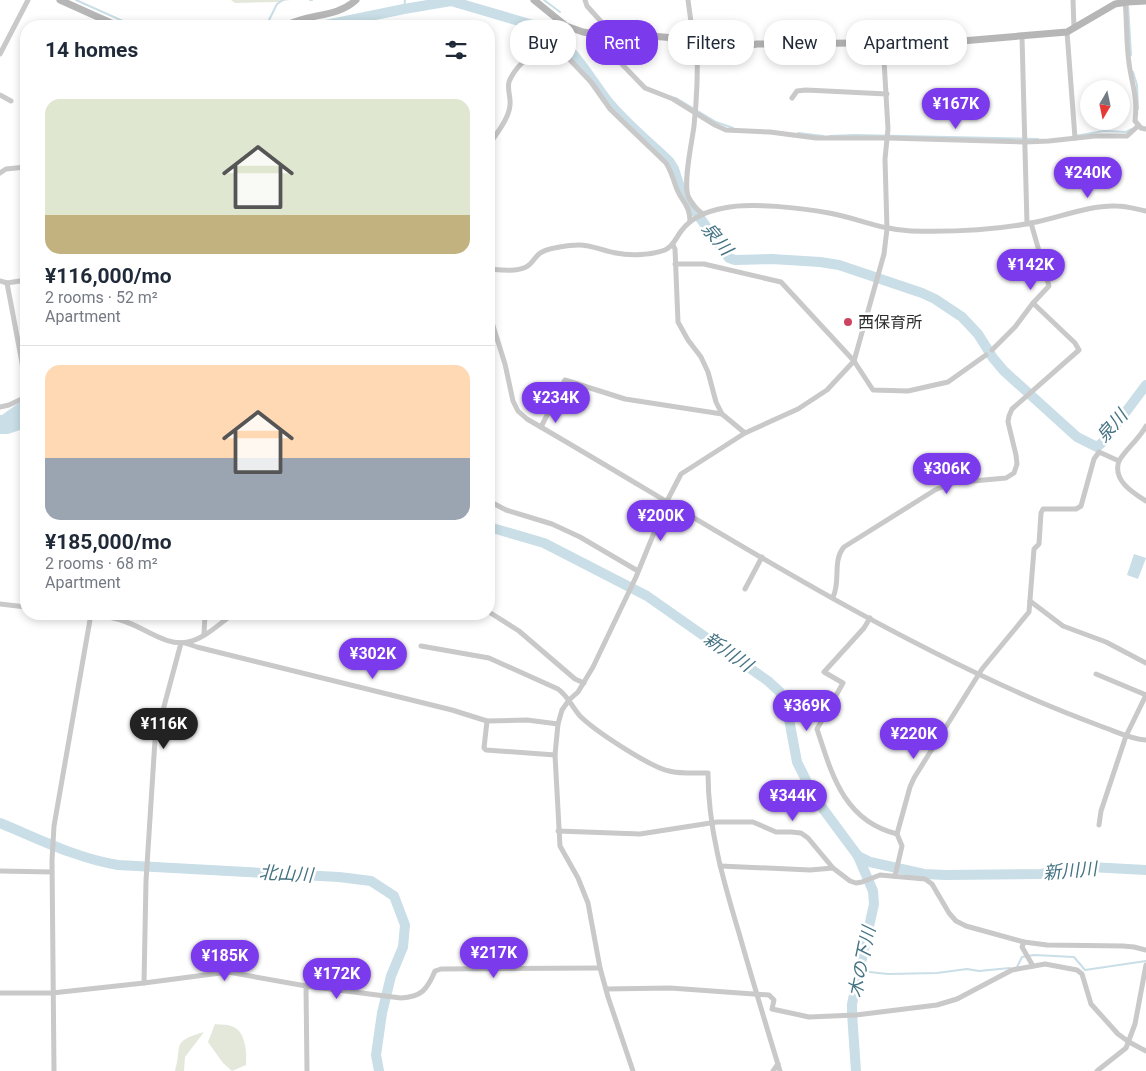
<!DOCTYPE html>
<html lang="en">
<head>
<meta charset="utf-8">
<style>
  body { margin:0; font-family:Roboto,"Noto Sans JP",sans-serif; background:#f2f2f3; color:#1f2937; height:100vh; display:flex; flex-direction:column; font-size:19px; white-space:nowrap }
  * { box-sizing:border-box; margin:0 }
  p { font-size:16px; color:#747a83 }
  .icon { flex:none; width:28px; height:28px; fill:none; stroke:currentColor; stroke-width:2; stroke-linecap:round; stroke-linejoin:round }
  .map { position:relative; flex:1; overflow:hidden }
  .sheet { position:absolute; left:20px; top:20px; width:475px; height:600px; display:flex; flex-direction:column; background:#fff; border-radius:20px; box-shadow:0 2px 8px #0003 }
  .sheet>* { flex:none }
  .hud { position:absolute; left:510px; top:20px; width:475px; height:45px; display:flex; gap:10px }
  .needle { width:32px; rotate:189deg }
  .controls { position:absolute; left:1080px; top:80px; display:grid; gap:10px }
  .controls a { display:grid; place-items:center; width:50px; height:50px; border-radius:50%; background:#fff; box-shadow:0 2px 8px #0003; font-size:25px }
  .price { position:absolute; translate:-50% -42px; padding:0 11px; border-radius:18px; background:#7c3aed; color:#fff; font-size:16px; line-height:32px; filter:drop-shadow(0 1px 2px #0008) }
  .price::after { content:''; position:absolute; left:50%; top:30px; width:15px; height:11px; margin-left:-8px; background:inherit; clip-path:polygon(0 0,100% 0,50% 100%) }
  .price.current { background:#222; color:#fff }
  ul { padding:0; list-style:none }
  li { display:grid; align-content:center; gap:10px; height:265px; padding:0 25px }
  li+li { border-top:1px solid #e0e1e3 }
  li span { display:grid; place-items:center; height:155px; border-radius:15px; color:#555 }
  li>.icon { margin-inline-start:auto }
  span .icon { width:90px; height:90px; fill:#fffc; stroke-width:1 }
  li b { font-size:21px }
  h2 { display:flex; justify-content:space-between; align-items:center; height:60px; padding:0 25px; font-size:21px }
  .pill { padding:0 18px; border-radius:20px; background:#fff; box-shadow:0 2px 8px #0003; font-size:18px; line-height:45px }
  .pill.current { background:#7c3aed; color:#fff }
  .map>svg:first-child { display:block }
  .green { fill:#e4e8db }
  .water { fill:#c9dee6 }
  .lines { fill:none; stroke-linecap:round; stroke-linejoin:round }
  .stream { stroke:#c9dee6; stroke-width:2 }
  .river { stroke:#c9dee6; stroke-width:10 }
  .street { stroke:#c9c9c9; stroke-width:5 }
  .secondary { stroke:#b6b6b6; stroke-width:7 }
  .poi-dot { fill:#ce4360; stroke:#fff; stroke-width:2 }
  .labels { text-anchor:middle; stroke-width:5; stroke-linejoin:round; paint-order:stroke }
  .poi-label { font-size:16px; fill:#2c2c2c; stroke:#fff; text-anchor:start }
  .water-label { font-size:18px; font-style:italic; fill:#457383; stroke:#fff }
</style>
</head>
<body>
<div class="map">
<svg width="1146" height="1071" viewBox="0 0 1146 1071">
  <rect width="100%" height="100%" fill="#fff"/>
  <!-- green -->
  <g class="green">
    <path d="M231,0h59l-12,2 -43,1z"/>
    <path d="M215,1024c5,1 12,0 16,2 15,4 16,27 15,39l-14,6 -9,-8 -15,-21z"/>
    <path d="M204,1032l-19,25 -1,14h-9c8,-26 -5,-29 29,-39z"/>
  </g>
  <!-- water -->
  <g class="water">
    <path d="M20,402h6v26l-18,6h-8v-19h2z"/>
    <path d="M1134,554l12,4 -8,21 -11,-4z"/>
  </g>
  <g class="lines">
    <!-- stream -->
    <g class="stream">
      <path d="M76,0l58,26"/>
      <path d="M310,0h2"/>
      <path d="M544,0l16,12"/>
      <path d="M1128,5l3,50"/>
      <path d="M404,9l1,-9"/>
      <path d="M266,26l11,-22 6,-4"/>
      <path d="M1133,72l4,13 1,24"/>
      <path d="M676,98l40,24 17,6"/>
      <path d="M798,133l25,3"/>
      <path d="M830,136l25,-1 183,4"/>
      <path d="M1075,136l29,-5 22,1 6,-3"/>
      <path d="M1017,967l5,-10 12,-2 40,2 11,13 61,-9"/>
      <path d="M860,971l28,3 49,-1 30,-4 12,2 31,-3"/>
    </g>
    <!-- river -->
    <g class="river">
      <path d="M321,26l83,-17 47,-8 92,27c27,15 45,47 63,71 18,23 42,42 63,62l5,8 8,24 47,65 6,2 37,-1 48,3 19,3 83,28 13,6 27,18 16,17 15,24 11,13 73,66 20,10 7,-6 42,-56"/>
      <path d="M489,527l55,16 103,53 121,85 12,11 8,22 9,48 18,36 43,58 12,6 54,12 21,1 95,-1 50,-7 56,3"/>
      <path d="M0,823c39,16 76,35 118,42l221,12 32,4 23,15 11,29 -2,22 -12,29 -9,37 -6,42 3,16"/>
      <path d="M856,1071l-4,-58v-9l22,-100 -1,-13 -15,-35"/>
    </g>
    <!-- street -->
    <g class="street">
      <path d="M585,0l2,6 27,30"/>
      <path d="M688,0l3,22 -1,18"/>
      <path d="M1073,0l1,28"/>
      <path d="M1125,0c2,21 1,42 4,63 3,23 9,33 6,58l6,7 5,1"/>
      <path d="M1067,32l8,106"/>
      <path d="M593,34l6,11 15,11 31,32 28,11 42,26 11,5 44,2 46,6h72l137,4 24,-1 46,-5h32l11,-10"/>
      <path d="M1022,37l5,187"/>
      <path d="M551,40l41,43 18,26 56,54c5,8 7,15 10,24 5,14 14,18 14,34"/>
      <path d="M697,41c1,28 0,57 -3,85 -2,16 -11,56 -6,70 3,7 9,14 15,18"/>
      <path d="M0,54l28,-54"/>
      <path d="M0,95l11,6"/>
      <path d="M792,98l5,-7 9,-1 81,4"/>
      <path d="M489,145c7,-11 20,-26 21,-40 1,-8 -3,-15 -1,-23 7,-21 41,-41 57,-56"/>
      <path d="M0,173l6,-4 20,-2"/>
      <path d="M673,245l2,4 3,73 10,18 13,17 7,15 8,30 6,12 23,19"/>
      <path d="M675,264h29l77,18 73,79 19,29 35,1 40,-9 38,-27"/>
      <path d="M489,269c12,1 26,3 37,-2 6,-3 8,-9 13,-13 6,-6 32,-9 40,-9 13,0 24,6 37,8 14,3 36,2 49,-3 9,-4 11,-13 17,-20 10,-13 25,-19 42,-22 25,-6 79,0 105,5 28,5 53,17 82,18 37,1 84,-1 120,-8 27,-5 58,-18 85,-17 10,0 20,3 30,5"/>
      <path d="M0,281l7,2 19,-3"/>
      <path d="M7,283l19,101"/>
      <path d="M489,313l16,51 8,37 5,10 9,8c166,96 329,203 506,280 23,10 46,19 70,28 14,5 28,12 43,13"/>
      <path d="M992,350l23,-23 18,-24 16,-17 -18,-63"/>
      <path d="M0,407l9,-2 17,-8"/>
      <path d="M1146,426c-6,12 -22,25 -27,35 -7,19 14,32 27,40"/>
      <path d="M541,427l24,-47 60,19 97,15"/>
      <path d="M489,501l17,9 46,14 28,13 58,34"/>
      <path d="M745,589l17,-32"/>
      <path d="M833,597c8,-16 -1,-36 11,-50l91,-57 16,-7 55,-5 8,-5 3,-9 -1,-9 -8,-33 1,-6 3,-7 67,-59 -4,-7 -42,-40"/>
      <path d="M1030,601l33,25 43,16 40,21"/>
      <path d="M0,604l26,3"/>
      <path d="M489,612l30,19 56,48 9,4"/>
      <path d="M85,614c14,1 28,3 41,8 19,6 41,25 62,20 16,-3 31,-18 45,-28"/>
      <path d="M870,618l-6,10 -40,44 19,11 -26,46c15,46 27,92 80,105"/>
      <path d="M204,634l1,-20"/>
      <path d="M185,643l12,4 255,63 35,11 40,-1 31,4"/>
      <path d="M421,646l68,12 69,31c10,7 14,18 22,27 15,15 70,51 89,55 12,3 26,2 39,2 0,55 15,107 31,160 13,46 27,92 41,138"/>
      <path d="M1096,674l50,21"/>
      <path d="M487,721l-3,27 2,2 69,5"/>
      <path d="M1099,825l2,-14 25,-75 20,-41"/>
      <path d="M558,831l82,3 77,-12h36l23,10h15l10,1 7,5 25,30 17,13 6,2 6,-1 18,-7 45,4 7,5 17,29 7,8 10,5 58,16 23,3 76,1 11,1 12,3"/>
      <path d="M720,866l90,4 23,-2"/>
      <path d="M0,871l52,1"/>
      <path d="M895,876l7,-30 -5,-12 13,-47 4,-9 68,-109 47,-57 5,-63 5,-5 2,-31 2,-4h33l5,-3 13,-47 5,-7 20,9"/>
      <path d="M1024,942l-2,5 11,19"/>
      <path d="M144,983l2,-102 9,-141 26,-97"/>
      <path d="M306,986l1,85"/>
      <path d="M606,989l64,-1 99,7 5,5 -2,9 37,8 47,-2 81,-10 20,-6 55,-29 33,-6 32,6 5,4 9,30 27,30 11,8 17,9"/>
      <path d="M0,993h52l92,-10 84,-11 78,14 95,12c20,-1 26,-8 34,-27l6,-2 159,-1"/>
      <path d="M54,1071l-2,-211 2,-34 37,-212"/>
      <path d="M633,1071l-25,-74 -8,-29 -12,-65 -10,-25 -18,-32 -5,-91 3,-31 4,-14 7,-10 9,-8 15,-25 43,-90 31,-76 14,-27 64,-41 53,-24 29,-19 27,-29 30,-107 3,-25 -2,-70 3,-30 -5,-86"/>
      <path d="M773,1071l5,-7"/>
      <path d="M1097,1071l29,-23 9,-24 11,-59"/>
    </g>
    <!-- secondary -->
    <g class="secondary">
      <path d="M60,0l58,26"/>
      <path d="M534,0l32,26 17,6 19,3h37l36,3 64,9 18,-3 193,-2 117,-10 48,-28 12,-2 19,-1"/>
      <path d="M285,26c23,-13 52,-8 71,-26"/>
    </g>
  </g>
  <!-- markers -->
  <circle class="poi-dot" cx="848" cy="322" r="5"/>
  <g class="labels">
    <!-- poi labels -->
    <g class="poi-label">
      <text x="858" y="328">西保育所</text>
    </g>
    <!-- water labels -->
    <g class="water-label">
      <text transform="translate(717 239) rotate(50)" y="6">泉川</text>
      <text transform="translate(1112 426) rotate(-49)" y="6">泉川</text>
      <text transform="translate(728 652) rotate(35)" y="6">新川川</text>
      <text transform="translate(1070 871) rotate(-5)" y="6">新川川</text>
      <text transform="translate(286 874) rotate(3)" y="6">北山川</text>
      <text transform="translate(862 962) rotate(-78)" y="6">木の下川</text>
    </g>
  </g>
</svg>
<div class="controls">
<a><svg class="needle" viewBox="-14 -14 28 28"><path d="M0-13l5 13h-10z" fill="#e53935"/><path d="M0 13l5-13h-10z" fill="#747a83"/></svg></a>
</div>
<b class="price" style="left:956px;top:130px">¥167K</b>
<b class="price" style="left:1088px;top:199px">¥240K</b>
<b class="price" style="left:1031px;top:291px">¥142K</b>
<b class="price" style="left:556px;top:424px">¥234K</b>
<b class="price" style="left:947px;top:495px">¥306K</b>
<b class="price" style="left:661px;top:542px">¥200K</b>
<b class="price" style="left:373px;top:680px">¥302K</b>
<b class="price" style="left:807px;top:732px">¥369K</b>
<b class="price current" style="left:164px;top:750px">¥116K</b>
<b class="price" style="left:914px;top:760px">¥220K</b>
<b class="price" style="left:793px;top:822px">¥344K</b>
<b class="price" style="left:494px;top:979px">¥217K</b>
<b class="price" style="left:225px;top:982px">¥185K</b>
<b class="price" style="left:337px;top:1000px">¥172K</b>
<div class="hud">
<a class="pill">Buy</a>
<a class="pill current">Rent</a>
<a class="pill">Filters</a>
<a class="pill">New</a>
<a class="pill">Apartment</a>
</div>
<section class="sheet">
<h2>14 homes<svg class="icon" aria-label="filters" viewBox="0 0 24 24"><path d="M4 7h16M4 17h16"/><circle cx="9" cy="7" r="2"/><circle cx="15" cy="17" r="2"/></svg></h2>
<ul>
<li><span style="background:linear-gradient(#dfe7d0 75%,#c2b280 0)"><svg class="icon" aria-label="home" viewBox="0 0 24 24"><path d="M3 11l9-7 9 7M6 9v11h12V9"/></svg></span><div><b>¥116,000/mo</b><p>2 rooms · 52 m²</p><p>Apartment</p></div></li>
<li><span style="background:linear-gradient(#ffd9b3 60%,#9aa5b1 0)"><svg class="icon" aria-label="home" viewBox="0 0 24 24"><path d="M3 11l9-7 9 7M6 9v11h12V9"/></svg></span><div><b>¥185,000/mo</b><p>2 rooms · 68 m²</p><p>Apartment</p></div></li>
</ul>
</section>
</div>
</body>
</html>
